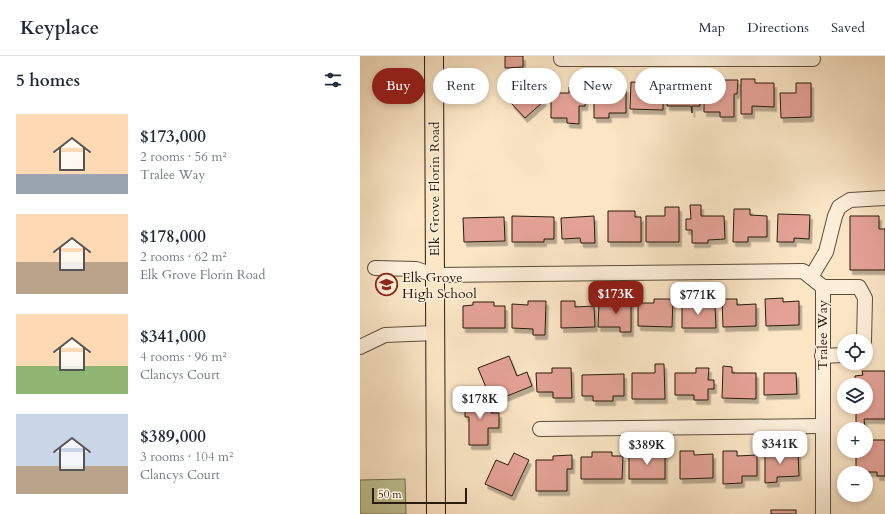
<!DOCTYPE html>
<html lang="en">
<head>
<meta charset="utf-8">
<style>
  body { margin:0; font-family:Cardo,serif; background:#f6f6f7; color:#1f2937; height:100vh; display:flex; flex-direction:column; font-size:15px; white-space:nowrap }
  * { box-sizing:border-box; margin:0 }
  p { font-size:13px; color:#747a83 }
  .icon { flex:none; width:22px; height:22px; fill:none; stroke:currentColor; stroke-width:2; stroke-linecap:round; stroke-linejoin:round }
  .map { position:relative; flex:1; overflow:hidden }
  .side { display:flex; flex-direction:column; background:#fff; width:360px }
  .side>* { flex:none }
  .guide { position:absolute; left:12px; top:12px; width:380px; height:36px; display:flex; gap:8px }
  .controls { position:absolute; left:477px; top:278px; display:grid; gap:8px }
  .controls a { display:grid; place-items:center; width:36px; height:36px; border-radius:50%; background:#fff; box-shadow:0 2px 6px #0003; font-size:20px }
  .scale { position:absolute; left:12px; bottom:10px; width:95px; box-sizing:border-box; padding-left:4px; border:2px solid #291c0c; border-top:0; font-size:11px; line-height:14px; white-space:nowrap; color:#291c0c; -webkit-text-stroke:3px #fceed9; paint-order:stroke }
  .price { position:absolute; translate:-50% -34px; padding:0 9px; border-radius:8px; background:#fff; color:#222; font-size:13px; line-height:26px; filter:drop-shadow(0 1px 2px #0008) }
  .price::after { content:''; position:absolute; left:50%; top:24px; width:12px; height:9px; margin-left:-6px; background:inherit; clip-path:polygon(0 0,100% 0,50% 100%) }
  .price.current { background:#8f2418; color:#fff }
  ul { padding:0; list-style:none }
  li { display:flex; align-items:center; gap:12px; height:100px; padding:0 16px }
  li span { display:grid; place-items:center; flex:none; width:112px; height:80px; border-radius:0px; color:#555 }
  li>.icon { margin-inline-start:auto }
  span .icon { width:48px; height:48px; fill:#fffc; stroke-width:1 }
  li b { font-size:17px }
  h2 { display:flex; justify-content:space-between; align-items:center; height:48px; padding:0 16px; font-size:17px }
  .chip { padding:0 14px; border-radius:18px; background:#fff; box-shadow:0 2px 6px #0003; font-size:14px; line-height:36px }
  .chip.current { background:#8f2418; color:#fff }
  header { display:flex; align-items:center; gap:24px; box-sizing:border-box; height:56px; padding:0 20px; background:#fff; border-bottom:1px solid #e0e1e3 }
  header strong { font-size:19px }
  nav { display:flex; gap:22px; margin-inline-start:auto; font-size:14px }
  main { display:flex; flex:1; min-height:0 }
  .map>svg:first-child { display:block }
  .green { fill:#c0c493; stroke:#747050 }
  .building { fill:#e4a296; stroke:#291c0c; filter:url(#shadow) }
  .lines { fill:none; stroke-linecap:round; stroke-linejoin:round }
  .minor-casing { stroke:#5d4e3a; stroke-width:16 }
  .major-casing { stroke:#291c0c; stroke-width:20 }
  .minor { stroke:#fceed9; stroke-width:14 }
  .major { stroke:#fae5c5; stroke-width:18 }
  .labels { text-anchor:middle; stroke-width:3; stroke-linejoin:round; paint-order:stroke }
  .street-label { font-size:14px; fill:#291c0c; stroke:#fceed9 }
  .poi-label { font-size:14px; fill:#291c0c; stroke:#fceed9; text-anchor:start }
</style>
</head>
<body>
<header>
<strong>Keyplace</strong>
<nav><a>Map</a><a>Directions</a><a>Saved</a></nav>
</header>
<main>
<section class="side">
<h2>5 homes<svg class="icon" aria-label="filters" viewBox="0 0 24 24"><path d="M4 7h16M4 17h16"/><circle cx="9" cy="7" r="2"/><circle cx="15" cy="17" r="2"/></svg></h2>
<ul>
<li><span style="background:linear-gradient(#ffd9b3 75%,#9aa5b1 0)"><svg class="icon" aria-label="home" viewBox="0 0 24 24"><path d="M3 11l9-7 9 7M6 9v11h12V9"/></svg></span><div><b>$173,000</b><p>2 rooms · 56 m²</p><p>Tralee Way</p></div></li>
<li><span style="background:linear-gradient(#ffd9b3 60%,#b9a48a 0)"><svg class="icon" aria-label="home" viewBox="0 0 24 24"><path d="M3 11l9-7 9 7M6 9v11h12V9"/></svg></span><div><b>$178,000</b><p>2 rooms · 62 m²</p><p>Elk Grove Florin Road</p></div></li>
<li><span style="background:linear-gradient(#ffd9b3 65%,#8fb573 0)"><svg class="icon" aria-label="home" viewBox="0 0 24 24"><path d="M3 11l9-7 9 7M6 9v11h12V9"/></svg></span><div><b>$341,000</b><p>4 rooms · 96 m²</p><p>Clancys Court</p></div></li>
<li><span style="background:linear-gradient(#c9d6e8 65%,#b9a48a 0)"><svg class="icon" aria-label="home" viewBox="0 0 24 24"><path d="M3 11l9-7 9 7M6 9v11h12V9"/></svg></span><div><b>$389,000</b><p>3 rooms · 104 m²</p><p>Clancys Court</p></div></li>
</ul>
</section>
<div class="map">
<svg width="525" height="458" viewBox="0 0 525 458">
  <defs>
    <filter id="shadow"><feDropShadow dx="2.5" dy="4.5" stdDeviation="0" flood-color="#0004"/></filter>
  </defs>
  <rect width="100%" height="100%" fill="#fae5c5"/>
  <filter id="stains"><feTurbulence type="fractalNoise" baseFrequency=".005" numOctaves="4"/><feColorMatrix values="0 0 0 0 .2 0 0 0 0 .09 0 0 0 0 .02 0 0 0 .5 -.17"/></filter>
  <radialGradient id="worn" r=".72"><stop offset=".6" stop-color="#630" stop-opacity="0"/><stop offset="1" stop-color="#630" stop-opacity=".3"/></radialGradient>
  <!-- green -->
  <path class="green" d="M45,423l1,35h-46v-34z"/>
  <!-- building -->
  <g class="building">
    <path d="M145,0h18v11l-18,1z"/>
    <path d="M170,15l10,10 -8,7 12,13 -19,17 -14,-15 8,-7 -7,-9z"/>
    <path d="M381,23h14v4h19v24l-22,-1v8h-11z"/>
    <path d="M326,24h14v26h-8v7l-1,-7h-24v-23h19z"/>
    <path d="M362,24h16l-1,14h-3v23h-14v-5h-16v-25h18z"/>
    <path d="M234,25h14v7h18v25h-17v5h-15z"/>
    <path d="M271,26l32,1v27l-33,-1z"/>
    <path d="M436,27h15v34l-30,1 -1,-25h16z"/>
    <path d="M209,31h17l-1,19h-6v18l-12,-1v-5h-16v-25h18z"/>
    <path d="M330,149h11v11h23l1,23 -17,1v3h-16v-13h-6v-11h5z"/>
    <path d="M305,151h14v35h-33v-26h19z"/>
    <path d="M374,153h16v6l17,1v21h-19v5h-15z"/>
    <path d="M248,155h27v6h6v25h-33z"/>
    <path d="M418,158l32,1 -1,24 -15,-1v4h-17z"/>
    <path d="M152,160l42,1v22h-10v3h-32z"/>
    <path d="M234,160l1,27h-14l-1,-5 -18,1 -1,-21z"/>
    <path d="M490,160h29v13h6v41h-35z"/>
    <path d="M144,161l1,24 -41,1 -1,-24z"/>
    <path d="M423,242v4l16,-1v24l-33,1 -1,-27z"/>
    <path d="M254,243l17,1v32h-11v-5h-22l1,-24h15z"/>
    <path d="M294,243h19l-1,28 -34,-1v-23h16z"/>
    <path d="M336,243v8l19,-1 1,22h-34v-28z"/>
    <path d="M362,243h15v6l19,-1v22l-33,1z"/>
    <path d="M168,245h18l-1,34h-12v-6l-21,-1v-24l16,1z"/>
    <path d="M201,245h14v6l19,-1 1,21 -34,1z"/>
    <path d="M113,246h21v4h11v22h-42v-22l10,-1z"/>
    <path d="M149,300l8,20 10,-4 5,14 -40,16 -14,-34z"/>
    <path d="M295,308h9l1,35h-33v-26h23z"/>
    <path d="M363,310l9,1v6h24v26l-34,-1z"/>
    <path d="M192,312h19l1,30h-19v-6h-16l-1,-19h16z"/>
    <path d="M336,312h13l-1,12h6v9h-6v11h-14v-5h-19v-22h21z"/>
    <path d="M502,315h23v48h-21l1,10h-9v-22h10v-22h-11v-9l8,-1z"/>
    <path d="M404,317h32l1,21 -33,1z"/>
    <path d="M264,318v22h-11v5h-20v-5h-11v-21z"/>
    <path d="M105,339h11v7h15v11h8v15h-11v17h-19v-28h-4z"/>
    <path d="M506,384h19v36h-8v-4h-21v-21h10z"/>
    <path d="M405,394h17v3h16l1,23 -22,1v5l-12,1z"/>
    <path d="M320,395h14v4l19,-1v24l-33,1z"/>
    <path d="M363,395h14v5l20,-1v21h-15v7l-19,1z"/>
    <path d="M232,396h20v4h11l-1,23h-41v-22h11z"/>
    <path d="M154,397l15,7 -17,36 -27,-12 11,-24 12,5z"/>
    <rect x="269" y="397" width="36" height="26"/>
    <path d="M212,399v14h-5v22h-31v-31h17v-4z"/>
    <rect x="411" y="454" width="25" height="4"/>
  </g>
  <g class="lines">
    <defs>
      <g id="minor">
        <path d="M201,0v3h252"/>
        <path d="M15,212l41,1 18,6 369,-4 20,16v227"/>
        <path d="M451,221l15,-25 9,-36 4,-9 11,-7 35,-2"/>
        <path d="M463,231h36l6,11 -1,43"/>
        <path d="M0,291l25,-12 50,-2"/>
        <path d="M462,300l22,-1"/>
        <path d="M180,373l282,-3"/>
      </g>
      <path id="major" d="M74,0l2,458"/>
    </defs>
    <!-- minor casing -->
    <use href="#minor" class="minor-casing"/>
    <!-- major casing -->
    <use href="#major" class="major-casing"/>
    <!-- minor -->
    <use href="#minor" class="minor"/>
    <!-- major -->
    <use href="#major" class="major"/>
  </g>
  <!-- icons -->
  <defs>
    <symbol id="school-ring" viewBox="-11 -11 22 22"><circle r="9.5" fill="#fceed9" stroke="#8f2418" stroke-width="1.5"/><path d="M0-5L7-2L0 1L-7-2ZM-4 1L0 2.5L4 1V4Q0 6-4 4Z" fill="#8f2418"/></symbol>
  </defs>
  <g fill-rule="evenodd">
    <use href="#school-ring" x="14" y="216" width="25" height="25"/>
  </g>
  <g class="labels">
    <!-- street labels -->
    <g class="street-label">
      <text transform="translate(74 133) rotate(-90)" y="5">Elk Grove Florin Road</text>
      <text transform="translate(462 279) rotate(-90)" y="5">Tralee Way</text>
    </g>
    <!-- poi labels -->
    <g class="poi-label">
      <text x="42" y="226">Elk Grove<tspan x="42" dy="16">High School</tspan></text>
    </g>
  </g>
  <rect width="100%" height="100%" filter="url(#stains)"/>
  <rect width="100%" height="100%" fill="url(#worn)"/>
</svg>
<div class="controls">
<a><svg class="icon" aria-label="locate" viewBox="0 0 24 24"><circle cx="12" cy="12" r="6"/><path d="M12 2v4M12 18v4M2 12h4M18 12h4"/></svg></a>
<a><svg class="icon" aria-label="layers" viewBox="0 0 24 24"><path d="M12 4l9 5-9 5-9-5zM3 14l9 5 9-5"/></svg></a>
<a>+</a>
<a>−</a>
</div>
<div class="scale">50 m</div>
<b class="price current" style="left:256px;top:259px">$173K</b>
<b class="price" style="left:338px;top:260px">$771K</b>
<b class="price" style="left:120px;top:364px">$178K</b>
<b class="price" style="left:420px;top:409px">$341K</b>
<b class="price" style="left:287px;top:410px">$389K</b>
<div class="guide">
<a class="chip current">Buy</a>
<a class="chip">Rent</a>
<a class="chip">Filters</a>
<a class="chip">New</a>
<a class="chip">Apartment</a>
</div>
</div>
</main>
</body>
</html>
